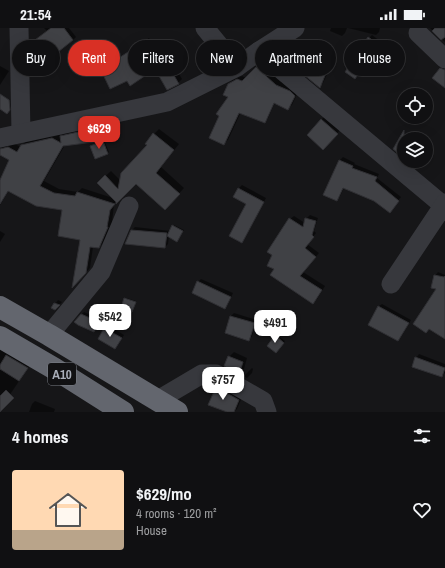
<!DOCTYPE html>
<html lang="en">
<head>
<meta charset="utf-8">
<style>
  body { margin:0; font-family:"Archivo Narrow",sans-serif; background:#19191b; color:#f1f3f6; height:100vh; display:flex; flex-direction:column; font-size:15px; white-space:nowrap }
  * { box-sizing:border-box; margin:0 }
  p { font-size:13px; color:#9c9d9f }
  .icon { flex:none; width:22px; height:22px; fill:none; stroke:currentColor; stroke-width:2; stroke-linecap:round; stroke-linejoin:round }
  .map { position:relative; height:384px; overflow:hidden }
  .sheet { display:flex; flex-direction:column; background:#101012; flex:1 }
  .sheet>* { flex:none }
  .banner { position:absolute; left:12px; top:12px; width:421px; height:36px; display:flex; gap:8px }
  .controls { position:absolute; left:397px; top:60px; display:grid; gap:8px }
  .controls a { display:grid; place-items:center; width:36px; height:36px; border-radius:50%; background:#101012; box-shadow:0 4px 16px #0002,0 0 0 1px #303032; font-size:20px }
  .price { position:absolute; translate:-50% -34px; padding:0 9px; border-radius:8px; background:#fff; color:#222; font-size:13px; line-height:26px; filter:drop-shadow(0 1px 2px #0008) }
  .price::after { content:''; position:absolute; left:50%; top:24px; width:12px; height:9px; margin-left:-6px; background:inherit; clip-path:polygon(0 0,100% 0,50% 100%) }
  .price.current { background:#d93025; color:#fff }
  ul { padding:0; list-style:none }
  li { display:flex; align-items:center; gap:12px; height:100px; padding:0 12px }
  li span { display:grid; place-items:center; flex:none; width:112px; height:80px; border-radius:4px; color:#555 }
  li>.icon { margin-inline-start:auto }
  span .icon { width:48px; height:48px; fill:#fffc; stroke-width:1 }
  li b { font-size:17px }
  h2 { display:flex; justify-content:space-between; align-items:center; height:48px; padding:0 12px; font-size:17px }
  .chip { padding:0 14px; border-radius:18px; background:#101012; box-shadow:0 4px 16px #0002,0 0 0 1px #303032; font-size:14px; line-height:36px }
  .chip.current { background:#d93025; color:#fff }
  .status { display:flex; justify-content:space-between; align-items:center; height:28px; padding:0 20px; background:#101012; direction:ltr }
  .status svg { height:11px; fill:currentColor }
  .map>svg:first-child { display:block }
  .shadow { fill:#0007 }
  .building { fill:#404145; stroke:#303034 }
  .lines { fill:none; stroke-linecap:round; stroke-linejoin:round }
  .minor { stroke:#37383d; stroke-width:19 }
  .highway { stroke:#63666e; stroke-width:22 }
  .labels { text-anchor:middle; stroke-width:3.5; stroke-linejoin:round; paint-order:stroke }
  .shield { fill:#111113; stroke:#7b7e86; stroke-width:1 }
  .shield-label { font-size:13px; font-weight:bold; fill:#a8adb8 }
</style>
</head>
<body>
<div class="status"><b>21:54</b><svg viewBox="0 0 49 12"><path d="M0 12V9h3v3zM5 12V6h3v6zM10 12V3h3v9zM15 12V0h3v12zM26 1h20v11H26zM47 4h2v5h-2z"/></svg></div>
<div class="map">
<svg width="445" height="384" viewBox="0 0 445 384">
  <rect width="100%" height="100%" fill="#161618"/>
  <!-- shadow -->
  <g class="shadow">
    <path d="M44,0h25l7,9 -3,3 -26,-9z"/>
    <path d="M331,0h16l-2,5 -3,3 -12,-5z"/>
    <path d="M348,0h32l-1,4 -3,3z"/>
    <path d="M430,0h15v14z"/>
    <path d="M372,7l8,6 -23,33 12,-36z"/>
    <path d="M149,10l14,22 6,-3 13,22 -4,4 -11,5 -12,-20 -28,12 -28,-16 4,-4 10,-4 2,4z"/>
    <path d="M311,28l18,14 -6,13 -3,3 -12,-27z"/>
    <path d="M33,32h5l1,12 -2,1 -5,-12z"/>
    <path d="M261,36l19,17 14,7 4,4 -6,13 -4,3 -13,-6 -7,16 -4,4 -23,-10 -13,28 -4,3 5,-46v-13l4,-4 9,-4 4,2z"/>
    <path d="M0,38l9,5 -9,14z"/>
    <path d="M324,89l16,13 -17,18 -2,-28z"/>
    <path d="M96,98l2,10 -4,5 -29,4 -21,36 15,8 19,3 4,-4 31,10 -15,-15 13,-12 10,10 27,-36 6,-11 5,-5 20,15 -18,23 23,21 -19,21 -29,-27 -22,22 -2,19 -9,20 -4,4h-6l-3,21 -13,15 5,-44 -19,-30 -54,-19 -9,15v-23l11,-23 -11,-5v-5l5,-4 8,-2 8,4 5,-6 31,-7 4,2 4,-4z"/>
    <path d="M104,112l5,12 -2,1 -16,-7z"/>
    <path d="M343,129l12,6 -1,1 25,10 -2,4 24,19 -9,11 -17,-8 -31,-12 -4,8 -3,3 -12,-5 15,-34z"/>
    <path d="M242,157l24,13 -22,41 -3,3 6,-39 -8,-15z"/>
    <path d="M310,187l8,3 -4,13 2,2 -9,11 12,9 -16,19 22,14 -8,13 -4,3 -37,-34 14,-49 4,-3 11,7 1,-4z"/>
    <path d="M174,197l10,5 -7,10 -8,-4 -1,8 -3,3 -33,-17 3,-3 36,4z"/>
    <path d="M0,203l5,3 -5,8z"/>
    <path d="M438,244l7,3v62l-7,-49 -3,-12z"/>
    <path d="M201,251l32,14 -5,11 -3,4 -27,-26z"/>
    <path d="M126,270l10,3 -4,10 -7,-12z"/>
    <path d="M58,272l4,2 -4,4 -5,1z"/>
    <path d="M382,276l29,16 -10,17 -3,3 -29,-16 10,-18z"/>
    <path d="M84,284l16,7 -3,9 -3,3 -13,-16z"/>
    <path d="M234,285l23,7 -5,16 -3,3 -23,-6 5,-17z"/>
    <path d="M108,297l16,10 -6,10 -3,3 -10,-19z"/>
    <path d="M277,307l8,6 -9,10 -8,-6z"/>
    <path d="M0,319l30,18 -21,31 -9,2v-31l1,-2 -1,-1z"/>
    <path d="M234,324l13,6 -3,11 -5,4 -10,-16z"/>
    <path d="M419,326l26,10v9l-3,3 -26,-18z"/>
    <path d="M252,340l1,1 -1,4 -5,5 -3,-2z"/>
    <path d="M221,355l22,12 -6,14 -3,3h-4l-20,-8 7,-17z"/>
    <path d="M35,373l20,8 -1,3h-25l3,-8z"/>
  </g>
  <!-- building -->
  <g class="building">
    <path d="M51,0h13l9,12 -20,16h-5l-13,-16z"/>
    <path d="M435,0h10v9l-4,3 -9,-9z"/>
    <path d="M368,9l10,7 -23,35 -10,-7z"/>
    <path d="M145,13l14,22 6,-3 14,24 -12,6 -12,-21 -25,17 -3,-5 -17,8 -12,-25 11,-5 2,4z"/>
    <path d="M308,30l18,15 -6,15 -22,-18z"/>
    <path d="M31,33h6l1,13h-7z"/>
    <path d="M256,39l20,18 14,6 5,5 -7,14 -14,-7 -9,20 -26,-10 -15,32 -15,-7 10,-22 -3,-2 12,-17 -5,-2 5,-11 9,-5 5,2z"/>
    <path d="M440,40l5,2v18l-13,-10z"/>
    <path d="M0,66l9,6 1,10 -3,4 -7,-5z"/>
    <path d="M321,91l17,15 -15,16 -16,-15z"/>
    <path d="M92,101l2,13 -31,4 -23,40 14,7 21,3 2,-4 38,12 -5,6 -3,17h1l-9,21 -9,-1 -4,26 -14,15 8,-48 -22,-4 4,-26 -26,-4 -28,-15 -8,13v-24l9,-20 -9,-5v-6l8,-2 9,5 4,-7 31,-7 9,5 -1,-7z"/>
    <path d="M404,102v28l-11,-9z"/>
    <path d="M153,105l21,17 -18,23 24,21 -15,16 -29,-26 -20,20v-2l-19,-19 8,-8 13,14 3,-16 26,-28 -2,-1z"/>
    <path d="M103,113l5,13 -13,5 -5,-13z"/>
    <path d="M339,132l14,6 -1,2 25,9 -2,4 24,20 -9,12 -16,-12 -31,-13 -6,13 -14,-6z"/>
    <path d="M238,160l26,14 -22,41 -13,-7 17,-32 -13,-7z"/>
    <path d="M289,190l14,9 2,-9 11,3 -4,14 2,2 -9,11 11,9 -16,19 22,14 -9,14 -43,-29 4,-6 -7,-3 5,-11 -5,-3z"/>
    <path d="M172,197l11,6 -6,11 -10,-6z"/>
    <path d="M131,202l36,3 -2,15 -40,-4z"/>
    <path d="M434,247l10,2 1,-1v63l-16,-10 -3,4 -13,-9 23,-35 -5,-1z"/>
    <path d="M197,253l34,16 -6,12 -33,-16z"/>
    <path d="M124,270l12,4 -4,10 -11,-4z"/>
    <path d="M54,275l6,2 -5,5 -4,-2z"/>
    <path d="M378,278l31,17 -11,18 -30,-16z"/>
    <path d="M81,286l18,8 -5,10 -16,-7 -4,-3z"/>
    <path d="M230,288l25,7 -6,18 -24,-8z"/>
    <path d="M104,300l18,10 -7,11 -17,-10z"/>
    <path d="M275,307l9,8 -8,10 -9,-7z"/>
    <path d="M6,327l22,13 -9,13 -19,-12v-4z"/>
    <path d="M228,328l15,6 -4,13 -15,-9z"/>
    <path d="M415,329l30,11 -3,9 -30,-10z"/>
    <path d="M216,359l23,13 -5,12h-7l-19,-7z"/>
    <path d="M6,362l8,8 -14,14v-16z"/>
  </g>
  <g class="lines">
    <!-- minor -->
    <g class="minor">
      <path d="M19,0l2,105"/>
      <path d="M205,0l32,39"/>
      <path d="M418,5l27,26"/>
      <path d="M259,23l186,156"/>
      <path d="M0,110l167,-36 70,-35 22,-16 36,-23"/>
      <path d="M391,256l54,-81"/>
      <path d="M49,307l52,-63 28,-66"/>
      <path d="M158,372l44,-26h14l47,27 4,11"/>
    </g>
    <!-- highway -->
    <g class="highway">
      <path d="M0,279l49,28 128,77"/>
      <path d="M0,309l55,32 68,43"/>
    </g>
  </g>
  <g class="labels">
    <!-- shield labels -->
    <rect class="shield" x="48" y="335" width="28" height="22" rx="3"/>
    <g class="shield-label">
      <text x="62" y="351">A10</text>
    </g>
  </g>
</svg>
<div class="controls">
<a><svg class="icon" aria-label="locate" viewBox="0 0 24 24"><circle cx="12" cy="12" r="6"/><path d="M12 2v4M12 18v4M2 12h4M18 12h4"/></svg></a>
<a><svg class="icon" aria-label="layers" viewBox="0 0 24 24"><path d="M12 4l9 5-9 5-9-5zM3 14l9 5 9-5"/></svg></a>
</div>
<b class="price current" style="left:99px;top:122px">$629</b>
<b class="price" style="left:110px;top:310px">$542</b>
<b class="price" style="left:275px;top:316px">$491</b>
<b class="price" style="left:223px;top:373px">$757</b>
<div class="banner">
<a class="chip">Buy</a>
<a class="chip current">Rent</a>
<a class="chip">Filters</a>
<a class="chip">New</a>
<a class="chip">Apartment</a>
<a class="chip">House</a>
</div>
</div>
<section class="sheet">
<h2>4 homes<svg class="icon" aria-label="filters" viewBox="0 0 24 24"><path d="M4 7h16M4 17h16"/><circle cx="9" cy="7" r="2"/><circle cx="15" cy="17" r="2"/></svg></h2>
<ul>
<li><span style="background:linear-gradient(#ffd9b3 75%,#b9a48a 0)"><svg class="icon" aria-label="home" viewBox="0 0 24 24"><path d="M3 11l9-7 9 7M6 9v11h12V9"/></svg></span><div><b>$629/mo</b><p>4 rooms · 120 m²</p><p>House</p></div><svg class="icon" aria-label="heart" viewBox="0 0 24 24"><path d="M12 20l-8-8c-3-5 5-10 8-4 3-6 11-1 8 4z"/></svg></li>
</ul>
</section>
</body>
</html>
